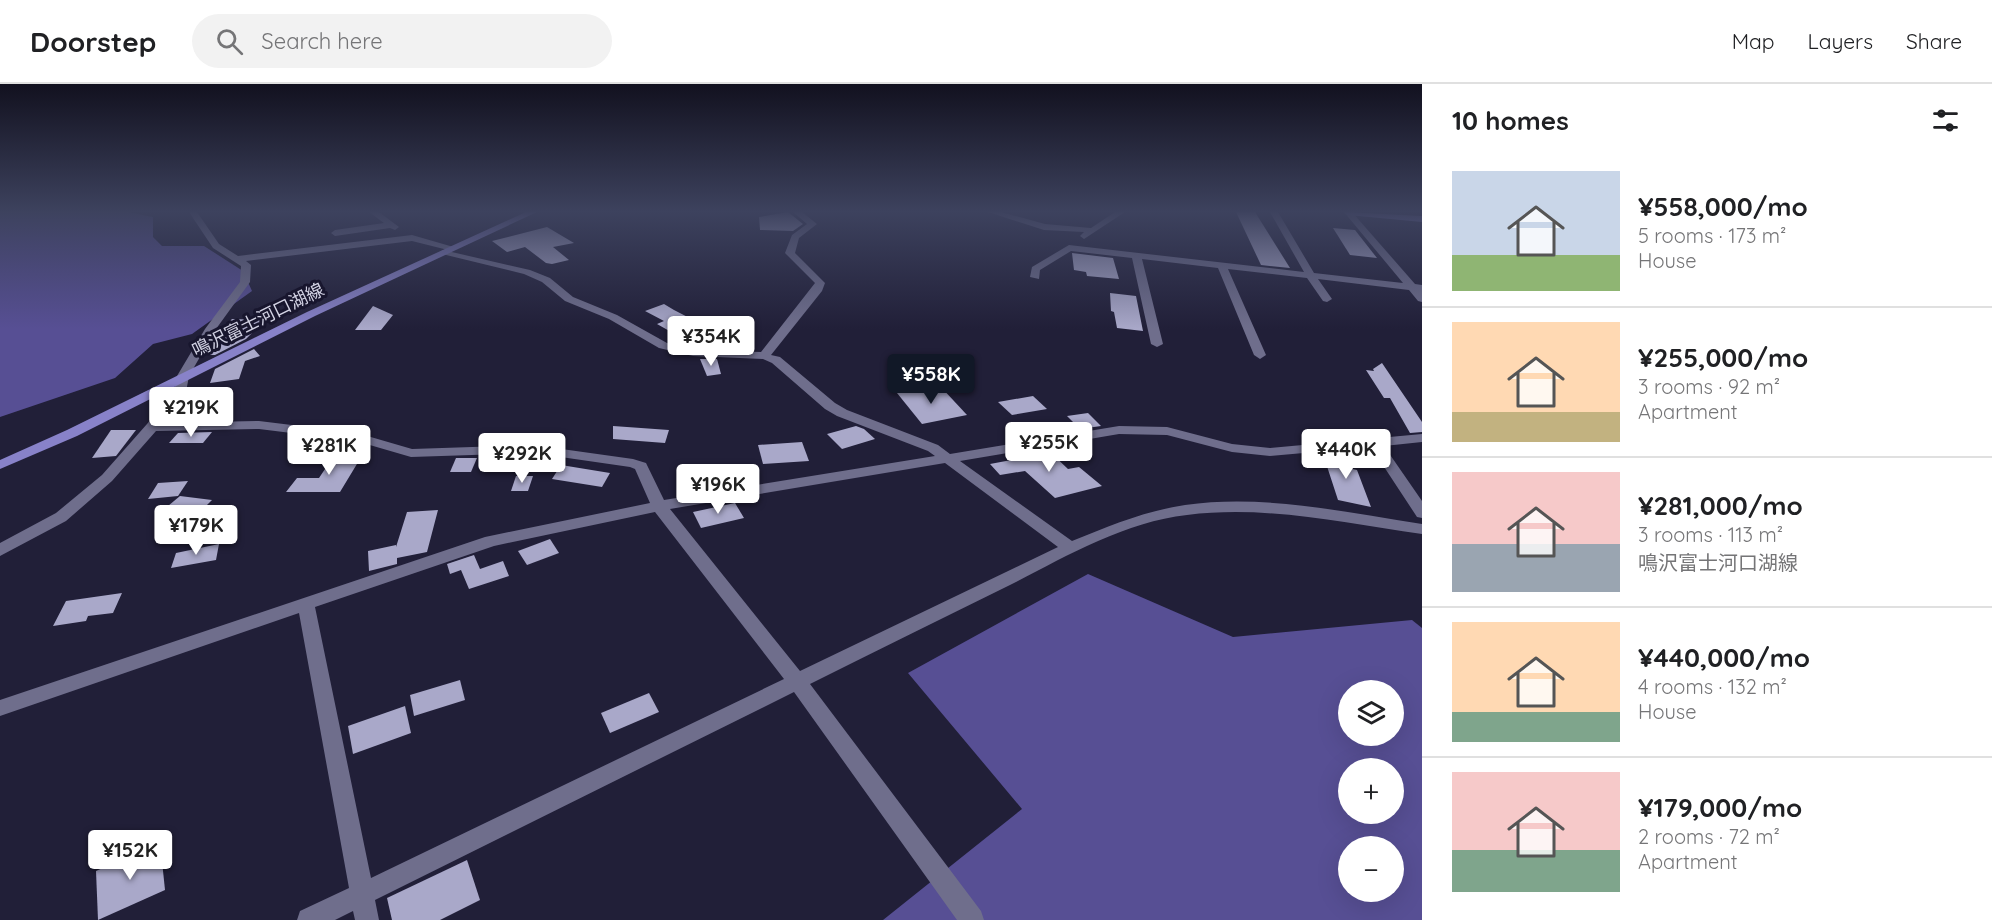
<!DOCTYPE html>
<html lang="en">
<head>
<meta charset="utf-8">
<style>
  body { margin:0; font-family:Quicksand,"Noto Sans JP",sans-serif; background:#f2f2f2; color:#202124; height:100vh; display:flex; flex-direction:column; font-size:22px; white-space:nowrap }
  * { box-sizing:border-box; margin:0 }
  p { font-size:20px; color:#757577 }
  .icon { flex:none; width:33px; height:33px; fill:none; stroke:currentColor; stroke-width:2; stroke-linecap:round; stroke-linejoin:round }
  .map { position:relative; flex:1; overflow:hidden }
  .side { display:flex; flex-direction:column; background:#fff; width:570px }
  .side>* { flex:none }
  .tools { position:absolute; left:1338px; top:596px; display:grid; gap:12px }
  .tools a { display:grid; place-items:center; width:66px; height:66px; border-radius:50%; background:#fff; box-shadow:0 6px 24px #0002; font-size:30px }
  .price { position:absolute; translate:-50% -51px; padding:0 14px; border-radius:6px; background:#fff; color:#222; font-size:20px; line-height:39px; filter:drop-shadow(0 2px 3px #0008) }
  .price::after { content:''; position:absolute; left:50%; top:36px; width:18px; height:14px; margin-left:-9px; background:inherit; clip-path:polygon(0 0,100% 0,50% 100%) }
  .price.active { background:#111827; color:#fff }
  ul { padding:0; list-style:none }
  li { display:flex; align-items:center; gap:18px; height:150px; padding:0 30px }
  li+li { border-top:2px solid #e0e0e0 }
  li span { display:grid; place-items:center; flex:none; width:168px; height:120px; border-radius:0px; color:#555 }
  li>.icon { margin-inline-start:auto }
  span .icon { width:72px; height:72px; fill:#fffc; stroke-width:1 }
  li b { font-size:26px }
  h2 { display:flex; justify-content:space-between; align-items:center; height:72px; padding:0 30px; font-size:26px }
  header { display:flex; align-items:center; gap:36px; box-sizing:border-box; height:84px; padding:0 30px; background:#fff; border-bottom:2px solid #e0e0e0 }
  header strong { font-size:28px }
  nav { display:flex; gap:33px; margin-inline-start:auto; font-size:21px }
  .search { width:420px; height:54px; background:#f2f2f2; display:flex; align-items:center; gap:15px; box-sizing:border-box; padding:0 21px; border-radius:33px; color:#757577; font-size:22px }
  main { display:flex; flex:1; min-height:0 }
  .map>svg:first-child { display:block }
  .forest { fill:#574f94; fill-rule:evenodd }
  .building { fill:#a9a8c9 }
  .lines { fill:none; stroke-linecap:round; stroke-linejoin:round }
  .minor { fill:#6f6e8c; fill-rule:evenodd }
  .major { fill:#8882c9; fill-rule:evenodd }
  .labels { text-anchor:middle; stroke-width:6; stroke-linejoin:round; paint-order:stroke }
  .far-street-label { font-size:18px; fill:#d3d3e4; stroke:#18162e }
</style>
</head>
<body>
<header>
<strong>Doorstep</strong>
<div class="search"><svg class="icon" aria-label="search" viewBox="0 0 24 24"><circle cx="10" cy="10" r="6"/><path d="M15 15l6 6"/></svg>Search here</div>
<nav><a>Map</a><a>Layers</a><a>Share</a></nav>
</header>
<main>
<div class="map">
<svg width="1422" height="836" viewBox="0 0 1422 836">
  <rect width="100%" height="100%" fill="#211f38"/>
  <!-- forest -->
  <g class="forest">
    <path d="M0,128h128l25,5v20l9,9h42l39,25 9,20 -60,43 -39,10 -38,34 -115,39z"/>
    <path d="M1088,490l145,63 179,-17 10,8v292h-539l139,-111 -114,-136zM1348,606h46v45h-46zM1348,684h46v45h-46zM1348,762h46v45h-46z"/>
  </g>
  <!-- building -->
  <g class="building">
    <path d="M788,128l15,12 -10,7 -33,-1 -1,-13z"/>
    <path d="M1236,128h19l35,56 -29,-3z"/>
    <path d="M547,143l27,16 -21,4 16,13 -17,4 -6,-1 -21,-16 -18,5 -15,-11z"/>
    <path d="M1333,144l22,2 22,28 -27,-3z"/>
    <path d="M1072,169l41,5 6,21 -32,-3 -1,-4 -12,-2z"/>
    <path d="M1110,209l26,3 7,35 -26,-3 -3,-16 -3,-1z"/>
    <path d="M664,220l10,6 33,17 -27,10 -23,-13 7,-3 -19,-10z"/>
    <path d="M373,222l20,9 -12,15h-26z"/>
    <path d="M232,235l33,1 -19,19 -31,16h-8l13,-24z"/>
    <path d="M254,265l6,7 -15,5 -6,18 -29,4 5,-14z"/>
    <path d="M700,275h17l4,15 -14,2z"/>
    <path d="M1382,279l40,59v10l-12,1 -20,-35h-6l-18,-28 8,1 -1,-2z"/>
    <path d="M940,302l27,29 -45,9 -25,-31z"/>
    <path d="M1033,312l14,13 -35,6 -14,-13z"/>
    <path d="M1088,329l13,13 -21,3 -13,-13z"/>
    <path d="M613,342l56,4 -4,13 -52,-4z"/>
    <path d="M856,342l8,3 11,10 -33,10 -15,-15z"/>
    <path d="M111,346h25l-20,26 -24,2z"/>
    <path d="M212,348l-9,11h-34l9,-10z"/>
    <path d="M802,358l7,19 -46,3 -5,-19z"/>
    <path d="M1047,365l21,20 11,-2 23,19 -47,12 -30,-27 -25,4 -10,-11 37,-7 -4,-4z"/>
    <path d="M1336,368l8,2 4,14 9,2 14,37 -33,-7 -15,-46z"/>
    <path d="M335,370h28l-23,38h-54l11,-14h22z"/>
    <path d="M456,374h21l-6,14h-21z"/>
    <path d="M561,381l49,8 -8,14 -50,-8z"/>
    <path d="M516,392h17l-5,15h-17z"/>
    <path d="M188,397l-10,15 -30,3 10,-16z"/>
    <path d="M180,412l32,4 -15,15 -35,-4z"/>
    <path d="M735,419l9,15 -43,10 -8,-16z"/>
    <path d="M438,426l-11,42 -30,6v6l-28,7 -1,-20 28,-6v2l11,-35z"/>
    <path d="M550,455l9,14 -32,12 -9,-14z"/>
    <path d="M219,460l-3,16 -45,8 5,-15z"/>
    <path d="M474,471l6,14 23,-8 6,15 -40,13 -8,-19 -11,4 -3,-10z"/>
    <path d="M122,509l-9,20 -25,3 -2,5 -33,5 13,-25z"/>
    <path d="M460,596l5,20 -51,16 -4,-21z"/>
    <path d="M649,609l10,19 -49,21 -9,-20z"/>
    <path d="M405,622l6,27 -58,21 -5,-28z"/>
    <path d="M160,758l5,48 -67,30 -2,-49z"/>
    <path d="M467,776l13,40 -40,20h-48l-5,-22z"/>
  </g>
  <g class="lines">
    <!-- minor -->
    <g class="minor">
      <path d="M189,128h8l22,32 19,12 174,-21 45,13 -5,3 -40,-10 -166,20 5,4 -1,17 -34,47 -27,47 -3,16 -24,31 97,-2 98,12 55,16 121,-4 100,14 13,4 18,37 271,-44 -7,-5 -91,-35 -12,-7 -53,-46 -9,-4 -70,-3 -34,-8 -50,-29 -44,-18 -23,-19 -18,-8 -86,-21 5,-3 87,20 20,8 23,19 44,18 50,28 26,7 68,2 54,-69 -30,-30 7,-18 15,-11 -14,-12h9l15,12 -18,14 -4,15 30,30 -3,8 -51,64 9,2 55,46 12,7 91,35 12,9 169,-28 48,1 65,17 38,4 152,-14v8l-38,4 38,55v17l-5,-1 -46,-70 -101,9 -38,-4 -65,-17 -48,-1 -159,27 112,80c37,-15 73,-30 113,-36 79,-11 159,7 237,19v10c-78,-11 -156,-29 -235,-19 -63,7 -122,42 -177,70 -67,33 -134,66 -200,99l171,227 3,9h-27l-163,-228 -419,208 4,20h-24l-2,-9 -18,9h-38l3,-9 49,-23 -50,-275 -299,103v-16l485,-163 165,-34 -15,-34 -5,-2 -97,-14 -122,4 -55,-16 -97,-12 -103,2 -44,50 -46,40 -66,35v-13l56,-30 46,-38 45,-51 27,-33 3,-15 28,-47 35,-47 1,-16 -28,-18zM945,379l113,84 -258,124 -130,-162zM655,428l129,167 -413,199 -56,-271 179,-61z"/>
      <path d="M369,128h10l20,15 -4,3 -5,-2 -55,8 -4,-3 4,-3 49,-7z"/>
      <path d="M988,128h13l44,12 46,4 24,-16h10l-41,27 -4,-3 4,-4 -40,-2z"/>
      <path d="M1270,128h8l36,61 89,10 -59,-71h8l63,72 7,1v17l-4,-1 -9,-11 -91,-11 14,20 -5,3 -4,-1 -16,-23 -79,-9 38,86 -6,4 -6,-4 -36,-87 -76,-9 21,85 -6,3 -6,-3 -19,-86 -61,-7 -31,19 -1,9 -9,-2 2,-10 37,-22 235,27z"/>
    </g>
    <!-- major -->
    <g class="major">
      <path d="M526,128h11l-222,104 -238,120 -77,33v-9l67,-30 240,-118z"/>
      <path d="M1344,128l78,4v6l-74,-7z"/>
    </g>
  </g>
  <!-- sky -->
  <linearGradient id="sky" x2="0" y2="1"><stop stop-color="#12111f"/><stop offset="0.52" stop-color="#3d425e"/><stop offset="1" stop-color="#3d425e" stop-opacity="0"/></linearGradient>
  <rect width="1422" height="245" fill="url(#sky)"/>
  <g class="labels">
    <!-- far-street labels -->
    <g class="far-street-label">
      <text transform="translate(258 236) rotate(-26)" y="6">鳴沢富士河口湖線</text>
    </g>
  </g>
</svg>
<div class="tools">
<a><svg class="icon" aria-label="layers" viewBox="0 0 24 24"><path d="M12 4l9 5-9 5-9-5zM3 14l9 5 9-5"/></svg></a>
<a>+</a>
<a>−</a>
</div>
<b class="price" style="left:711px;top:283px">¥354K</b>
<b class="price active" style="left:931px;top:321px">¥558K</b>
<b class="price" style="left:191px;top:354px">¥219K</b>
<b class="price" style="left:1049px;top:389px">¥255K</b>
<b class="price" style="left:329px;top:392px">¥281K</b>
<b class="price" style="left:1346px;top:396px">¥440K</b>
<b class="price" style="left:522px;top:400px">¥292K</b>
<b class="price" style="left:718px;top:431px">¥196K</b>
<b class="price" style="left:196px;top:472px">¥179K</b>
<b class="price" style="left:130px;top:797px">¥152K</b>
</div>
<section class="side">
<h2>10 homes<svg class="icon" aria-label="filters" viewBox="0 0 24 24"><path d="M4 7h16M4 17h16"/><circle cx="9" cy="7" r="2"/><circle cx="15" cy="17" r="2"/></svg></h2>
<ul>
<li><span style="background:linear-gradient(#c9d6e8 70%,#8fb573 0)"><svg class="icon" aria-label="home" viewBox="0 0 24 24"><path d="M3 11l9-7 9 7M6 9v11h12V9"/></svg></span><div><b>¥558,000/mo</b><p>5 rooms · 173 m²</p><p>House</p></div></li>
<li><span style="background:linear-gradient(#ffd9b3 75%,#c2b280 0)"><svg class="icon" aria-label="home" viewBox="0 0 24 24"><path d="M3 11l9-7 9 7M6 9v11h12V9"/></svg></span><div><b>¥255,000/mo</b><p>3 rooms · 92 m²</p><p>Apartment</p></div></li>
<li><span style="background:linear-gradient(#f6c9c9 60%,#9aa5b1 0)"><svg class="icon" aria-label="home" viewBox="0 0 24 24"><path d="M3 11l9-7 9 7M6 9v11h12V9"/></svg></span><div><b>¥281,000/mo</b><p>3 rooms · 113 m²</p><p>鳴沢富士河口湖線</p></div></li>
<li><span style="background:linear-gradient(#ffd9b3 75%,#7fa58c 0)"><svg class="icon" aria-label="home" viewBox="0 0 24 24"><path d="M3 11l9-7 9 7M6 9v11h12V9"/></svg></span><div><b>¥440,000/mo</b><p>4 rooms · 132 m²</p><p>House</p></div></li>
<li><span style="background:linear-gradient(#f6c9c9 65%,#7fa58c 0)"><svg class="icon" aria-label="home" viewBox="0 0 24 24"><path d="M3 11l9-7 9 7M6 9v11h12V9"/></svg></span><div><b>¥179,000/mo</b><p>2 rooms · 72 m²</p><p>Apartment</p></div></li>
</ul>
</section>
</main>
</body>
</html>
